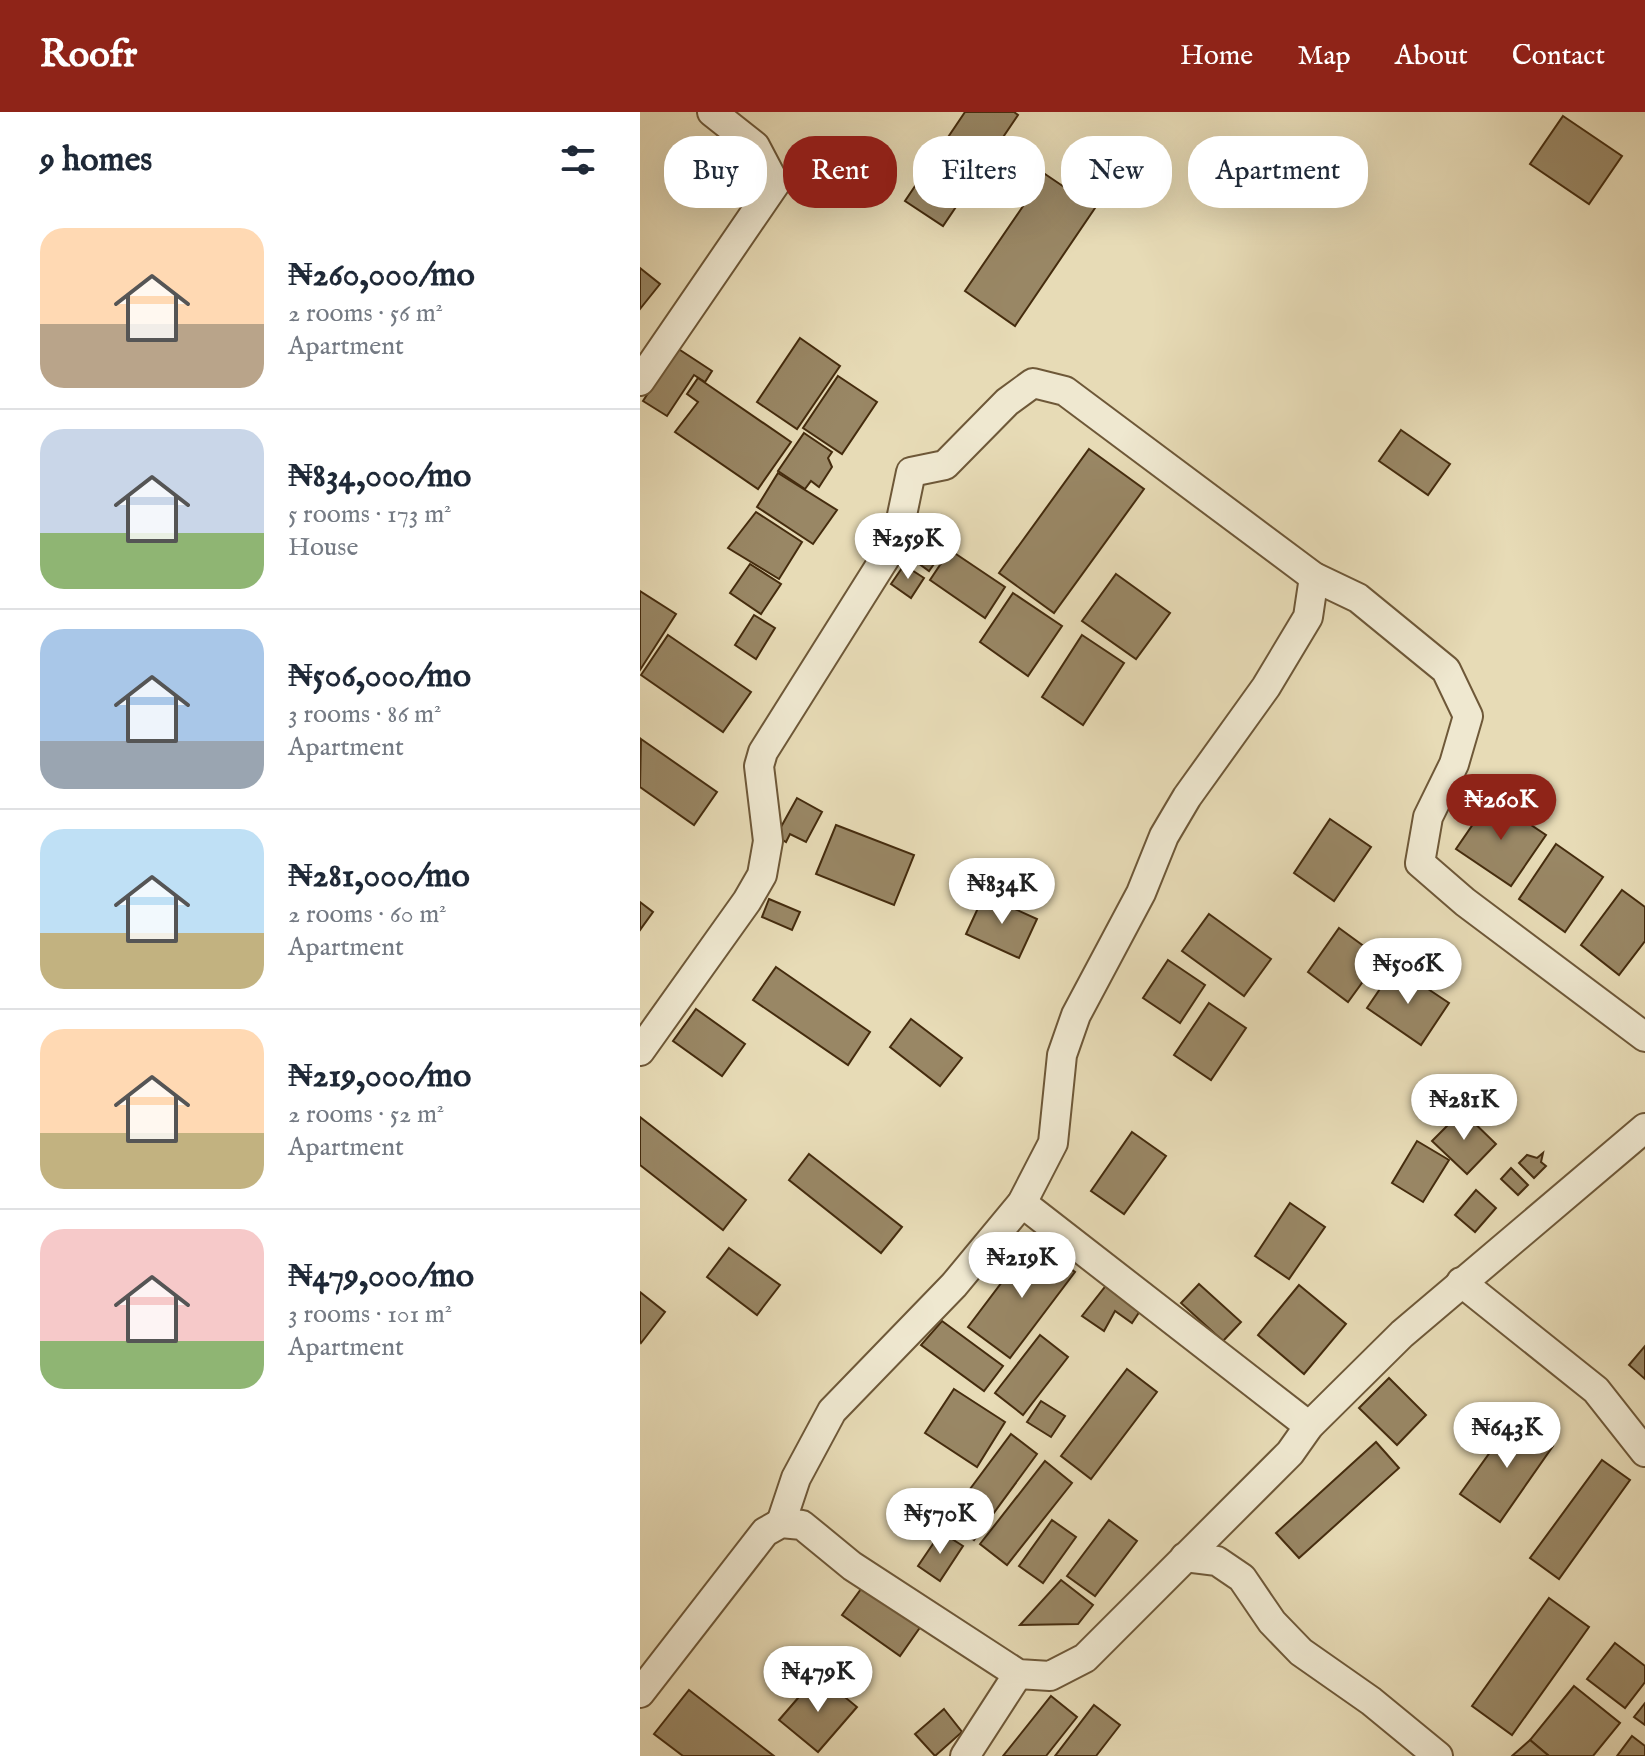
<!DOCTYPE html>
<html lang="en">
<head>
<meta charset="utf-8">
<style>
  body { margin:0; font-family:"IM FELL English",serif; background:#f2f2f3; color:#1f2937; height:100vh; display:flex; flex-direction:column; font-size:30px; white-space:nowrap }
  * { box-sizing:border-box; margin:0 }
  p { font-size:26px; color:#747a83 }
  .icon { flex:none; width:44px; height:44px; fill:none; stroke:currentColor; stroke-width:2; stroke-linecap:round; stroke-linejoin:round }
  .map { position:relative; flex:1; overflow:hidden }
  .sheet { display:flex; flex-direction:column; background:#fff; width:640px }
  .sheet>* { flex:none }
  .guide { position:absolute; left:24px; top:24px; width:760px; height:72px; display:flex; gap:16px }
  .price { position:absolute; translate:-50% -68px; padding:0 18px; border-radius:28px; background:#fff; color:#222; font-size:26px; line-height:52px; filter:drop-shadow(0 2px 4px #0008) }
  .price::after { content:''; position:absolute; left:50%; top:48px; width:24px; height:18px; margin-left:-12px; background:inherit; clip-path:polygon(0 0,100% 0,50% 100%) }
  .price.on { background:#8f2418; color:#fff }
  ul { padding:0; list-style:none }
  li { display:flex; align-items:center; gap:24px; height:200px; padding:0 40px }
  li+li { border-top:2px solid #e0e1e3 }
  li span { display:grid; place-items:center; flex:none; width:224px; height:160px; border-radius:24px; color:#555 }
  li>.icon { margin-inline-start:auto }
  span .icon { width:96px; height:96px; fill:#fffc; stroke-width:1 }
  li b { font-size:34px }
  h2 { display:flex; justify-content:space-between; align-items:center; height:96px; padding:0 40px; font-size:34px }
  .tag { padding:0 28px; border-radius:32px; background:#fff; box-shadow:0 8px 32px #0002; font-size:28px; line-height:72px }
  .tag.on { background:#8f2418; color:#fff }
  header { display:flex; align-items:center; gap:48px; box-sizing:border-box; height:112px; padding:0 40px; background:#8f2418; color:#fff }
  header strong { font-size:38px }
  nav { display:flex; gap:44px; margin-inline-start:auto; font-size:28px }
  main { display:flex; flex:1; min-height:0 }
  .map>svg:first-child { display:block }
  .building { fill:#998765; stroke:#452c0e; stroke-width:2 }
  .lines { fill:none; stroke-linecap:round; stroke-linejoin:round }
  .street-casing { stroke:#6e5838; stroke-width:32 }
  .street { stroke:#efe8d0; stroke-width:28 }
</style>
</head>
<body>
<header>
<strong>Roofr</strong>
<nav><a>Home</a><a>Map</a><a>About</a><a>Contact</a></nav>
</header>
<main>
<section class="sheet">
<h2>9 homes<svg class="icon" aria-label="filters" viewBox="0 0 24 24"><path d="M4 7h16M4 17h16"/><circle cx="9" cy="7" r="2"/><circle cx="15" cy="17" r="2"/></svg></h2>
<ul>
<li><span style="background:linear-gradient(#ffd9b3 60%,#b9a48a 0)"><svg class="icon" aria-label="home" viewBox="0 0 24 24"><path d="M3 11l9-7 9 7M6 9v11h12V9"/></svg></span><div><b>₦260,000/mo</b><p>2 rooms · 56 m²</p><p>Apartment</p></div></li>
<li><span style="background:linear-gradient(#c9d6e8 65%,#8fb573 0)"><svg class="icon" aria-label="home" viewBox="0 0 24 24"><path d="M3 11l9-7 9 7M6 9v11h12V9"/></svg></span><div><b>₦834,000/mo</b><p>5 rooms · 173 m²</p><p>House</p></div></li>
<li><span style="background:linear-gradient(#a9c7e8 70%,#9aa5b1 0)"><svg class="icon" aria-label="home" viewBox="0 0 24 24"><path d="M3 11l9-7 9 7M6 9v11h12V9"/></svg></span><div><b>₦506,000/mo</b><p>3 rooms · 86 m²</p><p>Apartment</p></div></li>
<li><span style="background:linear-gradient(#bfe0f5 65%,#c2b280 0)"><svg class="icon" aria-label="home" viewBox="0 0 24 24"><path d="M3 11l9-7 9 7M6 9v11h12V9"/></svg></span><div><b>₦281,000/mo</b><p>2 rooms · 60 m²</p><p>Apartment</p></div></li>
<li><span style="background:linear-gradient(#ffd9b3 65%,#c2b280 0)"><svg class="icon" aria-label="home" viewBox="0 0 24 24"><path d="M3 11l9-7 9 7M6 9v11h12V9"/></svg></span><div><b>₦219,000/mo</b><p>2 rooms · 52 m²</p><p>Apartment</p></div></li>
<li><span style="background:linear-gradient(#f6c9c9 70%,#8fb573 0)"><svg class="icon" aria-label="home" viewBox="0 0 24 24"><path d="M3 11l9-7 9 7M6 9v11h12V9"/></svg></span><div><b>₦479,000/mo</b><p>3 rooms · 101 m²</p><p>Apartment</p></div></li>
</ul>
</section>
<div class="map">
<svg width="1005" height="1644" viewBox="0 0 1005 1644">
  <rect width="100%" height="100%" fill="#e7dbb6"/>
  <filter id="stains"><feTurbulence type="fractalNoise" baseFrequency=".0025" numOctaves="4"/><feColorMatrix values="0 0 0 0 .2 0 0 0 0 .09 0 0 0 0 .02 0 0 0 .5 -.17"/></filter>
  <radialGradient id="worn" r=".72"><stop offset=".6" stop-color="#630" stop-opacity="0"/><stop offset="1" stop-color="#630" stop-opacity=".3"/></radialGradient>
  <!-- building -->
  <g class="building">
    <path d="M325,0h49l4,3 -75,111 -38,-25z"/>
    <path d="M923,4l59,40 -33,48 -59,-40z"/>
    <path d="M405,62l50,34 -80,118 -50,-35z"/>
    <path d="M0,156l20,16 -20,25z"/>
    <path d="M160,226l40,28 -43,63 -40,-27z"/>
    <path d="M37,236l35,23 -7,11 -11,-7 -27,41 -24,-15z"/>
    <path d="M198,264l39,26 -35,52 -39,-26z"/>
    <path d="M58,266l93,64 -33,47 -83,-57 23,-30 -11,-8z"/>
    <path d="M761,318l49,34 -22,31 -49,-34z"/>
    <path d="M164,321l28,19 -4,6 4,9 -13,20 -8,-6 -6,8 -27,-18z"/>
    <path d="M449,337l55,40 -90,124 -55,-40z"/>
    <path d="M138,361l59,37 -24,34 -56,-37z"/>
    <path d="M116,400l46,30 -23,37 -51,-31z"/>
    <path d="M286,416l22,16 -19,27 -22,-16z"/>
    <path d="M310,438l55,37 -20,31 -55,-38z"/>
    <path d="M110,452l31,20 -20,30 -31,-21z"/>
    <path d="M264,453l20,13 -13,20 -20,-14z"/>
    <path d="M476,462l54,39 -34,46 -54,-38z"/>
    <path d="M0,479l36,23 -36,56z"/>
    <path d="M373,481l49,33 -34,50 -48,-34z"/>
    <path d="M114,503l21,13 -19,31 -21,-14z"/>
    <path d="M28,523l83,57 -28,40 -82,-57z"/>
    <path d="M442,523l42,28 -41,62 -41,-28z"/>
    <path d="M1,627l76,53 -23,33 -54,-38z"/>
    <path d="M157,686l25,14 -16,30 -16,-8 -4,8 -10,-6z"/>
    <path d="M851,686l55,37 -35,51 -55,-37z"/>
    <path d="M690,707l41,28 -37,54 -40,-28z"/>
    <path d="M196,713l78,30 -20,50 -78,-31z"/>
    <path d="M916,732l47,33 -38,55 -46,-33z"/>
    <path d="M982,778l23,17v34l-26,34 -38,-30z"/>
    <path d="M344,783l53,24 -18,39 -53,-24z"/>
    <path d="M129,787l31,13 -8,18 -30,-13z"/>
    <path d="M0,790l13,10 -13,18z"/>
    <path d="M569,802l62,45 -27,37 -62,-45z"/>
    <path d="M699,816l41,30 -32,44 -40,-30z"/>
    <path d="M528,848l37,25 -25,38 -37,-25z"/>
    <path d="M136,855l94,65 -22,33 -95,-65z"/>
    <path d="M755,855l54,36 -28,42 -54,-37z"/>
    <path d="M569,891l37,25 -35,52 -37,-25z"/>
    <path d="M56,897l49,35 -23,32 -49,-35z"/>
    <path d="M271,907l51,39 -22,28 -50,-39z"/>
    <path d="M822,999l34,33 -29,30 -35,-33z"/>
    <path d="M0,1005l106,83 -23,30 -83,-65z"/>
    <path d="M492,1020l34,24 -42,58 -33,-23z"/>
    <path d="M777,1029l32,19 -26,42 -31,-19z"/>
    <path d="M903,1041l-2,9 5,4 -12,12 -15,-15 8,-8 10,3z"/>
    <path d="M169,1042l93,73 -21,26 -92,-73z"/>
    <path d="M871,1056l17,17 -10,10 -17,-16z"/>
    <path d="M836,1078l20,18 -21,24 -20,-17z"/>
    <path d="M650,1091l35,24 -36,52 -34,-23z"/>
    <path d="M393,1129l42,31 -65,86 -42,-31z"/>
    <path d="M89,1136l51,37 -23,30 -50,-38z"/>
    <path d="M468,1171l32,28 -8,12 -17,-12 -11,20 -22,-15z"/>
    <path d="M559,1172l42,38 -18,19 -42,-38z"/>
    <path d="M659,1173l47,39 -42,50 -46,-39z"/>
    <path d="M0,1180l25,20 -24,31 -1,-2z"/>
    <path d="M302,1209l61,45 -19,25 -63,-46z"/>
    <path d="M400,1223l28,22 -45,58 -28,-22z"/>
    <path d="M1005,1234v33l-16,-14z"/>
    <path d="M487,1257l30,23 -66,87 -30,-23z"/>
    <path d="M749,1266l37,37 -29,30 -38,-37z"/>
    <path d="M314,1277l51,33 -28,45 -52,-34z"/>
    <path d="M401,1289l24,15 -14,21 -24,-15z"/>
    <path d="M874,1307l39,27 -53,76 -40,-28z"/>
    <path d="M371,1322l26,20 -63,86 -27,-20z"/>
    <path d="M736,1330l23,26 -100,90 -23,-25z"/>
    <path d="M962,1348l28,20 -71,99 -29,-21z"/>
    <path d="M405,1349l27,22 -65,82 -27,-21z"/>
    <path d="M412,1408l24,17 -33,46 -24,-17z"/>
    <path d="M469,1408l28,21 -42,55 -28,-20z"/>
    <path d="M301,1420l22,14 -23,35 -22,-15z"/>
    <path d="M421,1468l32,25 -15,19 -58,1z"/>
    <path d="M224,1473l57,41 -21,30 -58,-41z"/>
    <path d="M909,1486l40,29 -77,108 -40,-29z"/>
    <path d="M975,1531l30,23v16l-20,26 -38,-29z"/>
    <path d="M178,1563l39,32 -39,45 -39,-32z"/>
    <path d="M934,1574l46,37 -27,33h-44l-19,-16z"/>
    <path d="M49,1578l85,66h-91l-29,-22z"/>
    <path d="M411,1584l26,21 -31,39h-43z"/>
    <path d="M1005,1591v22l-11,-8z"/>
    <path d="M454,1593l26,20 -24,31h-41z"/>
    <path d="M304,1597l18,23 -27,24 -20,-22z"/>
    <path d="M992,1624l13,10v10h-28z"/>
    <path d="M890,1628l19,16h-37z"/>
  </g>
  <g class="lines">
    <defs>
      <g id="street">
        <path d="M0,269l135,-197 -20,-38 -43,-34"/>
        <path d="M0,939l107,-150 15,-26 6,-34 -9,-75 4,-14 134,-213 14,-67 34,-7 62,-63 26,-19 32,8 249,186 44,21 88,72 22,46 -14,48 -26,53 -8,46 45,39 180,135"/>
        <path d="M382,1091l287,223"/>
        <path d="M821,1170l135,108 49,62"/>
        <path d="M141,1411l15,-45 36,-67 122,-126 68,-82 31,-60 9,-88 14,-40 65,-122 23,-57 23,-39 79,-110 42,-70 6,-40"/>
        <path d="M545,1445l32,4 25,17 30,44 29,30 70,49 67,55"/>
        <path d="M0,1581l125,-161 16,-9 21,2 50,41 166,108 32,2 35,-18 205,-205 19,-27 93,-92 243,-206"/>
        <path d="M325,1644l53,-82"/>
      </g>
    </defs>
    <!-- street casing -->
    <use href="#street" class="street-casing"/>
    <!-- street -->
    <use href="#street" class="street"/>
  </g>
  <rect width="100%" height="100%" filter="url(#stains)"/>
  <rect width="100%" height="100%" fill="url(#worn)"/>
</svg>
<b class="price" style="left:268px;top:469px">₦259K</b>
<b class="price on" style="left:861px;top:730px">₦260K</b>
<b class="price" style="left:362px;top:814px">₦834K</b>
<b class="price" style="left:768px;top:894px">₦506K</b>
<b class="price" style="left:824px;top:1030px">₦281K</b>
<b class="price" style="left:382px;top:1188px">₦219K</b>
<b class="price" style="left:867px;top:1358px">₦643K</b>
<b class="price" style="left:300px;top:1444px">₦570K</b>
<b class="price" style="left:178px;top:1602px">₦479K</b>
<div class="guide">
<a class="tag">Buy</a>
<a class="tag on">Rent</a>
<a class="tag">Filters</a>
<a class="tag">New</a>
<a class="tag">Apartment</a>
</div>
</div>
</main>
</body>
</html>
